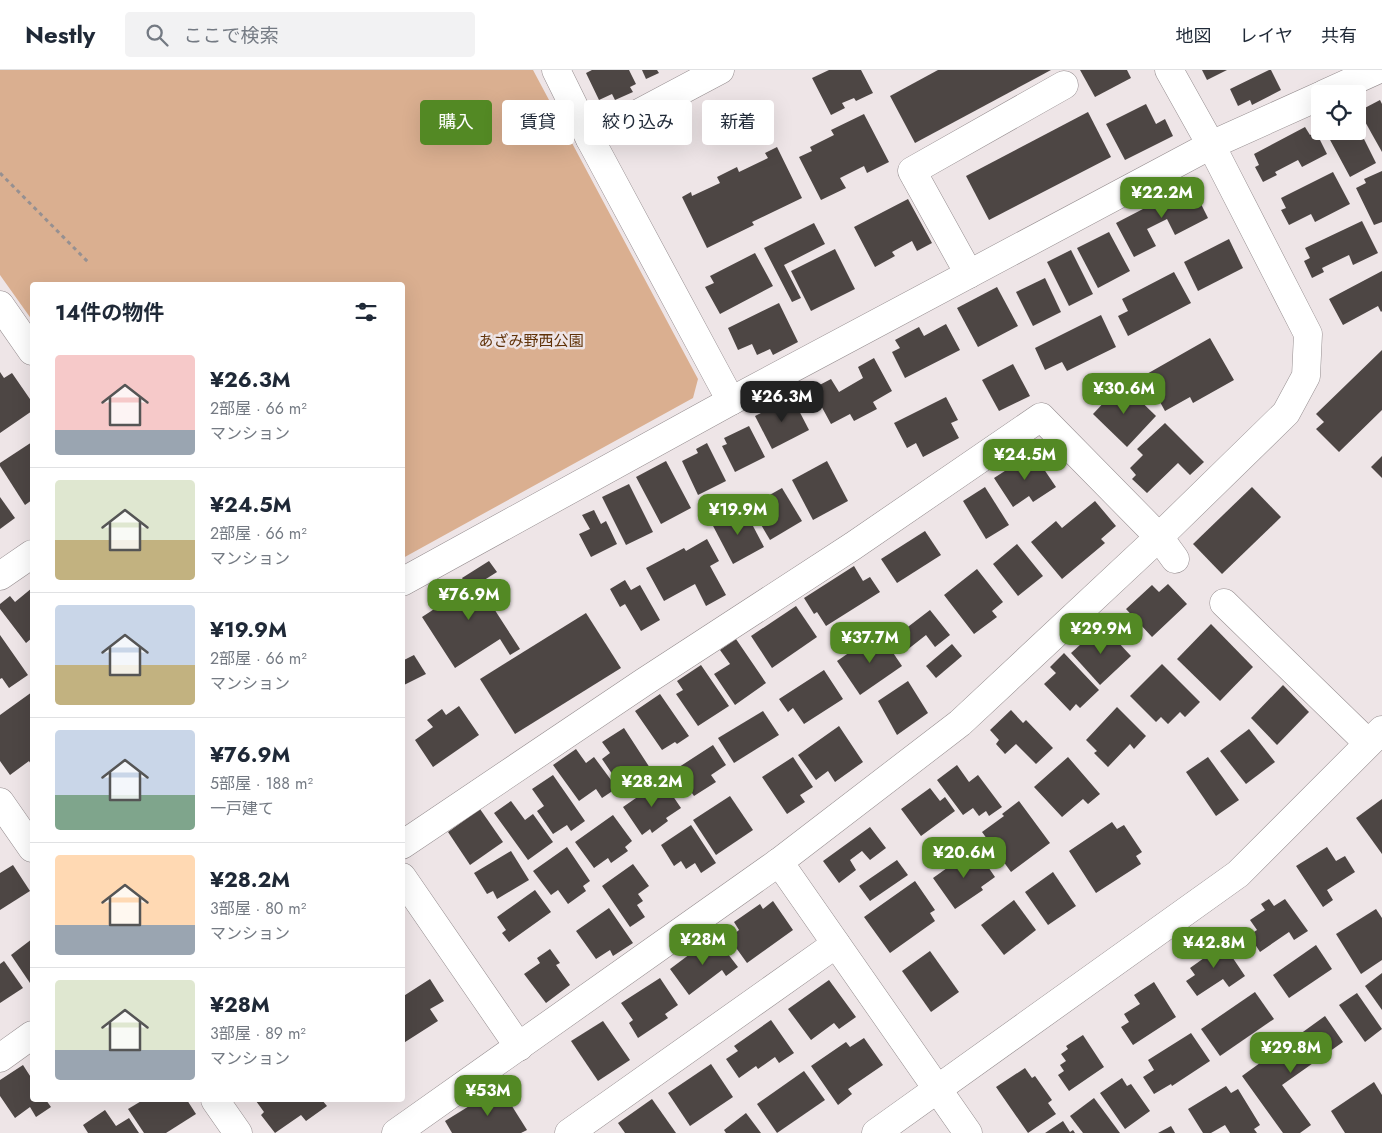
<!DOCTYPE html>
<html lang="ja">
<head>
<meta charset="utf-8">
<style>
  body { margin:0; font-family:Jost,"Noto Sans JP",sans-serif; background:#f2f2f3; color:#1f2937; height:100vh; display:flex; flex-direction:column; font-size:19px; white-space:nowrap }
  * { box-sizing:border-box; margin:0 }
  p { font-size:16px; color:#747a83 }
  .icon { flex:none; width:28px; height:28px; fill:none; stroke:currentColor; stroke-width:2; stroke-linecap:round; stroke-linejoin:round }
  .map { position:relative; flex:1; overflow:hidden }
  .drawer { position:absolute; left:30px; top:212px; width:375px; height:820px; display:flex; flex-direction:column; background:#fff; border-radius:5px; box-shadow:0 5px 20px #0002 }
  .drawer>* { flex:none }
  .top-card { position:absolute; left:420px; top:30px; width:475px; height:45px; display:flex; gap:10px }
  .buttons { position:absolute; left:1311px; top:15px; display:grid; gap:10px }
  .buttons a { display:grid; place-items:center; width:55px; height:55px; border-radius:5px; background:#fff; box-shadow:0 5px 20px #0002; font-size:25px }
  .price { position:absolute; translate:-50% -42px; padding:0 11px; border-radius:10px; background:#538924; color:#fff; font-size:16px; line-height:32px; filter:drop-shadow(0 1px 2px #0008) }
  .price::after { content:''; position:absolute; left:50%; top:30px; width:15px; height:11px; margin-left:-8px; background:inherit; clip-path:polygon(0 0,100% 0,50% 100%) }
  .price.current { background:#222; color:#fff }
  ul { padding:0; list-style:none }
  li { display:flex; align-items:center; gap:15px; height:125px; padding:0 25px }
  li+li { border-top:1px solid #e0e1e3 }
  li span { display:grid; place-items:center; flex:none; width:140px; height:100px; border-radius:5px; color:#555 }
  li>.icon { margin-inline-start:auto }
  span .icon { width:60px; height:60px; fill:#fffc; stroke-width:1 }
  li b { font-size:21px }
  h2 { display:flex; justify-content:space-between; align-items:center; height:60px; padding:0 25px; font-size:21px }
  .chip { padding:0 18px; border-radius:5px; background:#fff; box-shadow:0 5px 20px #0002; font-size:18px; line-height:45px }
  .chip.current { background:#538924; color:#fff }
  header { display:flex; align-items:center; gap:30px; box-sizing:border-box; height:70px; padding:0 25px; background:#fff; border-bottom:1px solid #e0e1e3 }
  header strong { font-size:24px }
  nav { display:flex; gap:28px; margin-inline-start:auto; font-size:18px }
  .search { width:350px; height:45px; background:#f2f2f3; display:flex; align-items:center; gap:12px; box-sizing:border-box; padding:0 18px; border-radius:5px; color:#747a83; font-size:19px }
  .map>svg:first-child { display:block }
  .green { fill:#daaf90 }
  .building { fill:#4d4644 }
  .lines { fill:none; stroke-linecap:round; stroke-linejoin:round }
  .minor-casing { stroke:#958d8f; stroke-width:29 }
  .path { stroke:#969091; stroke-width:3; stroke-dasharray:4 4; stroke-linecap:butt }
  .minor { stroke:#fff; stroke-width:28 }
  .labels { text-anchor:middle; stroke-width:5; stroke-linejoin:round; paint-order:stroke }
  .park-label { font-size:15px; fill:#603208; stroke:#eee5e7 }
</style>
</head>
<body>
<header>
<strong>Nestly</strong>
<div class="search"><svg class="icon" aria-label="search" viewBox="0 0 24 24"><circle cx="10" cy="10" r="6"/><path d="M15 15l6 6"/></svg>ここで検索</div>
<nav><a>地図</a><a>レイヤ</a><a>共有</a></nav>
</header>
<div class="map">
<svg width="1382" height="1063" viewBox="0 0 1382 1063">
  <rect width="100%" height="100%" fill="#eee5e7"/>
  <!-- green -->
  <path class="green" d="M0,0h533l165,309 -5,19 -290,160 -1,-273h-370v35l-32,-45z"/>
  <!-- building -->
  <g class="building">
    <path d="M592,0h37l7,14 -6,3 3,5 -18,8 -3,-6 -13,6 -13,-27z"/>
    <path d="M642,0h15l2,3 -13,6z"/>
    <path d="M829,0h32l12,23 -17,8 -2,-3 -12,5 3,5 -14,7 -19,-37z"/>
    <path d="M938,0h113l-136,73 -25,-47z"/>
    <path d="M1080,0h47l4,8 -36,19z"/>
    <path d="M1202,0h25l-20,10z"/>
    <path d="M1269,0h2l10,20 -29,15 -2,-5 -12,6 -8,-17z"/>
    <path d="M1380,30l2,4v48l-23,-41z"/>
    <path d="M1146,34l10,20 9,-5 8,17 -48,24 -19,-36z"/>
    <path d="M1088,42l23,45 -122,63 -23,-44z"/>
    <path d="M864,44l25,48 -22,11 -3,-7 -24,12 6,10 -25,12 -22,-43 13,-6 -2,-4 24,-12 -3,-5z"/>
    <path d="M1305,57l5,8 6,-3 11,22 -25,13 -4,-7 -23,12 2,3 -14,7 -8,-15 4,-2 -5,-11z"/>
    <path d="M1358,57l18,36 -26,14 -21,-39 10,-5 -1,-2h20z"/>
    <path d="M777,77l25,51 -50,24 2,3 -47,23 -25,-51 9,-5 1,4 28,-13 -3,-6 20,-10 2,5 29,-14 -3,-5z"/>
    <path d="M1382,101v51l-8,3 -18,-37 10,-5 -2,-4z"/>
    <path d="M1333,102l17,32 -35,18 -4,-8 -22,11 -8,-15 5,-2 -5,-10z"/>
    <path d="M1191,114l17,34 -33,17 -8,-16 -20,10 9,17 -22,11 -18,-34z"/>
    <path d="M908,129l24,44 -15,8 -5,-10 -20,11 3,4 -20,11 -21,-40z"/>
    <path d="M1362,151l16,32 -25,12 -4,-10 -27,13 2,4 -12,6 -8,-17 6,-3 -5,-10z"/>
    <path d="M814,153l11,21 -41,21 17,33 -9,4 -28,-54z"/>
    <path d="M1109,162l21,39 -32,17 -21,-40z"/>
    <path d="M1229,169l14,29 -45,23 -14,-29z"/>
    <path d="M835,179l20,40 -44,22 -20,-40z"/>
    <path d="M1071,180l22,44 -24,12 -22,-44z"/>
    <path d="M755,183l18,33 -53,28 -15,-27 9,-4 -4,-7z"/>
    <path d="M1382,201v40l-1,1 -3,-6 -35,19 -14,-26z"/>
    <path d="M1174,202l17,31 -63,33 -10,-20 10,-5 -6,-12z"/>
    <path d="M1045,208l16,34 -28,14 -17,-34z"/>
    <path d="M997,217l21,39 -40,21 -21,-39z"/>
    <path d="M779,233l19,39 -25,13 -3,-6 -13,6 -5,-11 -14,6 -10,-22z"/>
    <path d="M1101,245l15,32 -49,24 -5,-9 -17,8 -10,-22z"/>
    <path d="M946,254l14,26 -55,28 -13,-26 8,-4 -5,-8 24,-13 5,9z"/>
    <path d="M1210,268l24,42 -41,23 -3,-6 -25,14 -20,-36z"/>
    <path d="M1382,280v60l-43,42 -23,-23 8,-7 -8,-8z"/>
    <path d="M874,288l18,33 -19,11 4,7 -23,12 -4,-7 -19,10 -19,-35 19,-10 8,13 24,-14 -5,-11z"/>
    <path d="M1013,294l17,32 -31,15 -17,-31z"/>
    <path d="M0,302l4,6 8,-5 20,29v9l-32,22z"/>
    <path d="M1122,313l34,33 -29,31 -34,-33z"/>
    <path d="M792,327l17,33 -37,19 -17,-33z"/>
    <path d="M946,327l12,23 -7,3 8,15 -36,19 -7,-14 -9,5 -13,-25z"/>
    <path d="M1165,353l39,39 -14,13 -12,-12 -31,30 -15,-14 4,-4 -6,-7 13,-13 -6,-6z"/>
    <path d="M749,356l16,31 -30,15 -13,-26 5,-2 -3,-6z"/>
    <path d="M32,372v58l-7,5 -25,-39v-3z"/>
    <path d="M707,373l19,38 -28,14 -16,-34 16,-8 -2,-4z"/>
    <path d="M1033,383l23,34 -23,15 -4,-6 -16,11 -19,-29z"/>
    <path d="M1382,386v22l-11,-11z"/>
    <path d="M666,391l25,47 -30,16 -25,-47z"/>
    <path d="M827,391l21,40 -35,19 -21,-40z"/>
    <path d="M629,414l24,48 -27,13 -24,-48z"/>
    <path d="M985,417l24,38 -23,14 -23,-38z"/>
    <path d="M1252,417l29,30 -59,57 -29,-30z"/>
    <path d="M782,418l20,33 -32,19 -20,-34z"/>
    <path d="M0,427l15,21 -15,11z"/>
    <path d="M1095,431l21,25 -15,13 4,4 -43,36 -31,-37 25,-21 6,7z"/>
    <path d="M743,437l21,40 -31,17 -21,-40z"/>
    <path d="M594,440l7,14 5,-3 11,23 -26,13 -12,-23 11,-5 -8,-14z"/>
    <path d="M925,461l16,24 -44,28 -16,-24z"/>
    <path d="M707,469l12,22 -9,5 16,29 -20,11 -11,-22 -31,17 -18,-33 38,-20 2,3z"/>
    <path d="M1017,474l26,32 -25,20 -25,-32z"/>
    <path d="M489,491l8,11 -19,12 42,65 -10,6 -10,-16 -45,29 -33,-51 46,-30 -6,-9z"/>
    <path d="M854,496l9,15 7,-4 10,15 -54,34 -9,-14 -3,2 -10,-16z"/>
    <path d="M977,499l26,33 -11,9 5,6 -23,17 -30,-39z"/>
    <path d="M625,510l6,10 9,-5 20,35 -19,11 -16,-27 -5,3 -10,-18z"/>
    <path d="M1168,514l19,20 -35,33 -26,-28 26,-24 7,7z"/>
    <path d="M32,518v50l-6,5 -26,-34v-5l10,-8 5,6z"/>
    <path d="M796,536l21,31 -45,31 -21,-32z"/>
    <path d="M930,540l20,25 -15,12 -9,-12 -19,15 -11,-14z"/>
    <path d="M586,543l35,55 -106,66 -35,-55z"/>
    <path d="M1211,554l42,43 -33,34 -43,-42z"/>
    <path d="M1102,555l29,31 -31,29 -29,-32z"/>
    <path d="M879,562l23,34 -42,29 -23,-34z"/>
    <path d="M0,565l28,40 -19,13 -7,-10 -2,1z"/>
    <path d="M736,569l30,44 -31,22 -21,-31 16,-10 -10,-14z"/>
    <path d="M952,574l10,12 -26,22 -10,-12z"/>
    <path d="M1064,583l35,37 -19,18 -4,-4 -6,7 -26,-27 12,-11 -6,-6z"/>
    <path d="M414,585l12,19 -24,12v-25z"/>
    <path d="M1162,594l38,38 -15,15 -5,-5 -12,12 -7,-7 -5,5 -26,-26z"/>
    <path d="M701,595l28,41 -31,20 -22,-32 7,-4 -6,-9z"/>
    <path d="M824,600l19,29 -39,25 -11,-16 -5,4 -9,-13z"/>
    <path d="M908,611l20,32 -31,22 -19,-34z"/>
    <path d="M1283,615l26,27 -32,33 -26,-27z"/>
    <path d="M32,622v74l-3,-5 -19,14 -10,-14v-46z"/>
    <path d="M660,624l29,42 -12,8 -2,-2 -13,8 -27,-39z"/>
    <path d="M459,636l20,29 -46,32 -18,-27 18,-13 -6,-7 15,-11 4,6z"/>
    <path d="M1117,637l29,29 -12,13 -4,-5 -22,23 -14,-14 3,-2 -11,-11z"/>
    <path d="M1011,640l12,13 3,-3 27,28 -17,16 -20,-20 -11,10 -9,-10 3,-4 -9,-10z"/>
    <path d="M763,641l16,24 -45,28 -16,-25z"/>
    <path d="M839,656l24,36 -28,20 -7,-11 -12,9 -18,-25z"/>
    <path d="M624,658l26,40 -29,19 -19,-28 8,-6 -8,-11z"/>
    <path d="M1249,659l26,33 -29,22 -26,-33z"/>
    <path d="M713,675l13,20 -15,10 5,7 -22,14 -18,-27z"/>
    <path d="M576,679l10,14 8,-6 23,31 -15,10 -6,-9 -17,12 -26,-36z"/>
    <path d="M793,687l20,30 -13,8 5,7 -18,12 -25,-37z"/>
    <path d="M1068,687l32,37 -12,10 -5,-5 -21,18 -28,-30z"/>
    <path d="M1208,687l31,43 -23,16 -30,-44z"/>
    <path d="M957,695l12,17 9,-7 24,32 -13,9 -3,-5 -7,5 -6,-8 -10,7 -26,-35z"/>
    <path d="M553,705l32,46 -14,10 -4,-6 -14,9 -16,-23 7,-5 -12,-17z"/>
    <path d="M662,710l19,28 -15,10 2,3 -16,12 -2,-4 -8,6 -19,-28z"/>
    <path d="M930,718l10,13 5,-4 10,14 -34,25 -20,-27z"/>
    <path d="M730,726l23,34 -37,25 -23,-35z"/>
    <path d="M1382,729v55l-26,-36z"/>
    <path d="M511,731l14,19 8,-6 20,28 -25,18 -34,-47z"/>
    <path d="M1019,731l31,42 -39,29 -29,-40 22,-16 -2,-2z"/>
    <path d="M480,739l23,33 -33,23 -22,-33z"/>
    <path d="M613,745l19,26 -7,6 3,4 -17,12 -3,-5 -14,10 -19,-26z"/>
    <path d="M1112,752l5,7 7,-4 18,27 -6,4 5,8 -45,29 -27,-42z"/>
    <path d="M691,755l25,38 -15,10 -6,-10 -9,6 -5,-8 -7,5 -13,-21z"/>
    <path d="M870,757l16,21 -16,12 -8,-9 -12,9 6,10 -17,13 -16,-22z"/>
    <path d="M567,777l23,34 -7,5 3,5 -18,13 -10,-14 -7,5 -18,-24z"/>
    <path d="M1327,777l9,14 9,-5 10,16 -28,18 6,10 -10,7 -27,-41z"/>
    <path d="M975,778l20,29 -14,10 2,3 -28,19 -22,-31z"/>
    <path d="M511,781l18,29 -32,19 -4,-8 -6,3 -13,-21z"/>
    <path d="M897,790l11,15 -38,26 -11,-15z"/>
    <path d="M633,794l16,22 -11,8 5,7 -6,4 8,12 -15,10 -28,-41z"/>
    <path d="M13,795l17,26 -30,19v-37z"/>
    <path d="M1053,802l23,34 -28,19 -23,-33z"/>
    <path d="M915,811l20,29 -5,3 5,8 -45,32 -26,-36z"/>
    <path d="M535,820l16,22 -42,30 -7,-9 4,-3 -9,-13z"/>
    <path d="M1269,829l5,7 11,-7 23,32 -14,9 -5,-8 -29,20 -11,-17 8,-5 -7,-10 15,-10 -4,-6z"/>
    <path d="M1014,830l22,30 -32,25 -23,-30z"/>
    <path d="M773,831l20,29 -46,33 -18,-25 10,-8 -5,-8 26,-18 3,5z"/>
    <path d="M609,838l24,35 -20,13 -3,-6 -14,9 -20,-28z"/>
    <path d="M1376,839l6,9v42l-21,14 -25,-40z"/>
    <path d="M714,866l24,31 -12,9 -4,-6 -33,25 -19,-26z"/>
    <path d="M32,869v47l-21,-31z"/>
    <path d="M1220,869l25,37 -16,11 -6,-8 -26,17 -11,-15 9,-6 -5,-7 14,-10 -5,-6z"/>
    <path d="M1316,875l16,24 -43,29 -16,-23z"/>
    <path d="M550,879l10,14 -4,2 14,20 -24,18 -22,-29 16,-11 -3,-5z"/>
    <path d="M930,881l29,41 -28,20 -29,-41z"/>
    <path d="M4,891l19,27 -23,15v-39z"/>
    <path d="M1382,903v37l-17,-24z"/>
    <path d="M660,908l18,27 -13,9 3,4 -30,20 -9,-15 4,-3 -12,-17z"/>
    <path d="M430,909l14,22 -14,8 8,12 -36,23v-47z"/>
    <path d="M829,910l27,37 -17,12 -5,-6 -23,17 -23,-31z"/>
    <path d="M1154,912l22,35 -43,28 -12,-18 8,-5 -5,-8 16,-10 -6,-9z"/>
    <path d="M1255,922l19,27 -54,37 -19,-27z"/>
    <path d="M1357,923l25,36 -17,13 -26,-37z"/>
    <path d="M1325,946l18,26 -61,43 29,40 -11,8h-17l-41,-57z"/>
    <path d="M771,950l23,33 -15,10 -4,-6 -17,12 -2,-3 -17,12 -13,-19 12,-8 -4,-5z"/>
    <path d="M603,951l27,39 -32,21 -27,-40z"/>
    <path d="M1191,963l19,28 -38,25 -1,-2 -17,10 -11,-17 11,-7 -6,-10z"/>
    <path d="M1083,965l21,32 -35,24 -11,-16 6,-4 -4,-6 6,-4 -5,-7 7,-5 -2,-3z"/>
    <path d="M864,968l19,27 -35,24 4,5 -14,11 -27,-39 35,-24 4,5z"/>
    <path d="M711,994l22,33 -43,29 -22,-33z"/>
    <path d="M23,995l9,14v21h14l5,7 -15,10 -6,-10 -15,11 -15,-22v-16z"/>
    <path d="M1025,998l7,10 3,-2 17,24 -4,3 8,11 -28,19 -32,-46z"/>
    <path d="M804,1001l21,29 -48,33 -20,-29z"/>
    <path d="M1122,1008l5,8 4,-2 19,27 -25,18 -25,-36z"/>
    <path d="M1374,1012l8,13v38h-37l-14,-22z"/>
    <path d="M1226,1016l5,7 7,-4 22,36 -6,4 3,4h-27l-5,-8 -14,8h-8l-15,-24z"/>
    <path d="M500,1017l27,43 -6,3h-69l-7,-12z"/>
    <path d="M1094,1028l26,35h-37l-13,-17z"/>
    <path d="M652,1029l24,34h-51l-7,-10z"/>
    <path d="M143,1030h44l9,14 -30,19h-22l-16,-24z"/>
    <path d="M257,1030h65l5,6 -21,15 -5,-6 -26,18 -14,-18 3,-3 -8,-11z"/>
    <path d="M105,1040l11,16 13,-8 10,15h-51l-5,-8z"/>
    <path d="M746,1043l15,20h-35l-2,-3z"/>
    <path d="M1063,1051l7,11 3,-2 2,3h-30z"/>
    <path d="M1171,1056l4,7h-17z"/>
  </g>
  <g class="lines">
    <defs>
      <g id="minor">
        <path d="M556,0l34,69 141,262"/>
        <path d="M1324,24l53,-24"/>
        <path d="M590,69l130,-69"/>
        <path d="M969,204l-57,-103 152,-86"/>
        <path d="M0,235l32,46"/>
        <path d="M0,506l32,-22"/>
        <path d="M402,512l329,-181 480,-256 109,-49"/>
        <path d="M1224,533l144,140"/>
        <path d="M0,732l32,46"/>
        <path d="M402,775l242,-163 209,-136 188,-129 118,120 16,22"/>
        <path d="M779,792l189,271"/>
        <path d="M402,807l117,170"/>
        <path d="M0,988l32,-23"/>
        <path d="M215,1030l23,33"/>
        <path d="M396,1063l383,-271 181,-139 199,-186 127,-124 20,-37 2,-42 -97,-189 -42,-75"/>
        <path d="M569,1063l267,-189"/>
        <path d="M876,1063l362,-259 144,-144"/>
      </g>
    </defs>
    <!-- minor casing -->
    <use href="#minor" class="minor-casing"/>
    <!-- path -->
    <path class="path" d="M0,103l89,90"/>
    <!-- minor -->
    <use href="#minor" class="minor"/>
  </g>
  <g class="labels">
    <!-- park labels -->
    <g class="park-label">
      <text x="531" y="276">あざみ野西公園</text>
    </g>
  </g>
</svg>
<div class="buttons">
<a><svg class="icon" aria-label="locate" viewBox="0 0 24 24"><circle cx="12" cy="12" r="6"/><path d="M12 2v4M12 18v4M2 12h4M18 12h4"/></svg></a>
</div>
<b class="price" style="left:1162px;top:149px">¥22.2M</b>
<b class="price" style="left:1124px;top:345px">¥30.6M</b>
<b class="price current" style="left:782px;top:353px">¥26.3M</b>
<b class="price" style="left:1025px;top:411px">¥24.5M</b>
<b class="price" style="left:738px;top:466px">¥19.9M</b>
<b class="price" style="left:469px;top:551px">¥76.9M</b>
<b class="price" style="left:1101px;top:585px">¥29.9M</b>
<b class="price" style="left:870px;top:594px">¥37.7M</b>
<b class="price" style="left:652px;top:738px">¥28.2M</b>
<b class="price" style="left:964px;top:809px">¥20.6M</b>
<b class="price" style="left:703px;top:896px">¥28M</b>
<b class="price" style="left:1214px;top:899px">¥42.8M</b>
<b class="price" style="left:1291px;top:1004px">¥29.8M</b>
<b class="price" style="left:488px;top:1047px">¥53M</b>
<div class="top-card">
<a class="chip current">購入</a>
<a class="chip">賃貸</a>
<a class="chip">絞り込み</a>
<a class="chip">新着</a>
</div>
<section class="drawer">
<h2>14件の物件<svg class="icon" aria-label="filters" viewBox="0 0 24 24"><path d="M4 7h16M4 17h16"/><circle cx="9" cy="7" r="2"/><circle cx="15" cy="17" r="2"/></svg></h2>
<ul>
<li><span style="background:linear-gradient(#f6c9c9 75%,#9aa5b1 0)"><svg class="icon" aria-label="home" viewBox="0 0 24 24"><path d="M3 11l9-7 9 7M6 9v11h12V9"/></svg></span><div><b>¥26.3M</b><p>2部屋 · 66 m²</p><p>マンション</p></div></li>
<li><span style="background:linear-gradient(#dfe7d0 60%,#c2b280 0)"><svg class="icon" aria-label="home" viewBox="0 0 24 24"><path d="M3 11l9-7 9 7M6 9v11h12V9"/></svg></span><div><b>¥24.5M</b><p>2部屋 · 66 m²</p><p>マンション</p></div></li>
<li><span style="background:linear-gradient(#c9d6e8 60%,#c2b280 0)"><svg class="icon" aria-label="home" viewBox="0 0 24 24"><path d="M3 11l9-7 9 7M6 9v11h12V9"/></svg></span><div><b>¥19.9M</b><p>2部屋 · 66 m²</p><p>マンション</p></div></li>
<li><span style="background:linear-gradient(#c9d6e8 65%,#7fa58c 0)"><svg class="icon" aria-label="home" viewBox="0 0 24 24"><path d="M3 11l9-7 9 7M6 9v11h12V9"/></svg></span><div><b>¥76.9M</b><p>5部屋 · 188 m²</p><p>一戸建て</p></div></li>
<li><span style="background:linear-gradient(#ffd9b3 70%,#9aa5b1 0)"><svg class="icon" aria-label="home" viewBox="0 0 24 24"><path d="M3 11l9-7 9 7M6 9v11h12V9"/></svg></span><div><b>¥28.2M</b><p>3部屋 · 80 m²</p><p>マンション</p></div></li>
<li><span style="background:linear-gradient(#dfe7d0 70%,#9aa5b1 0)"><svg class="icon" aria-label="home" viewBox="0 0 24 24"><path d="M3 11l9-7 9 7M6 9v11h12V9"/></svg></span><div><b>¥28M</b><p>3部屋 · 89 m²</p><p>マンション</p></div></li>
</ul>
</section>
</div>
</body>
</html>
